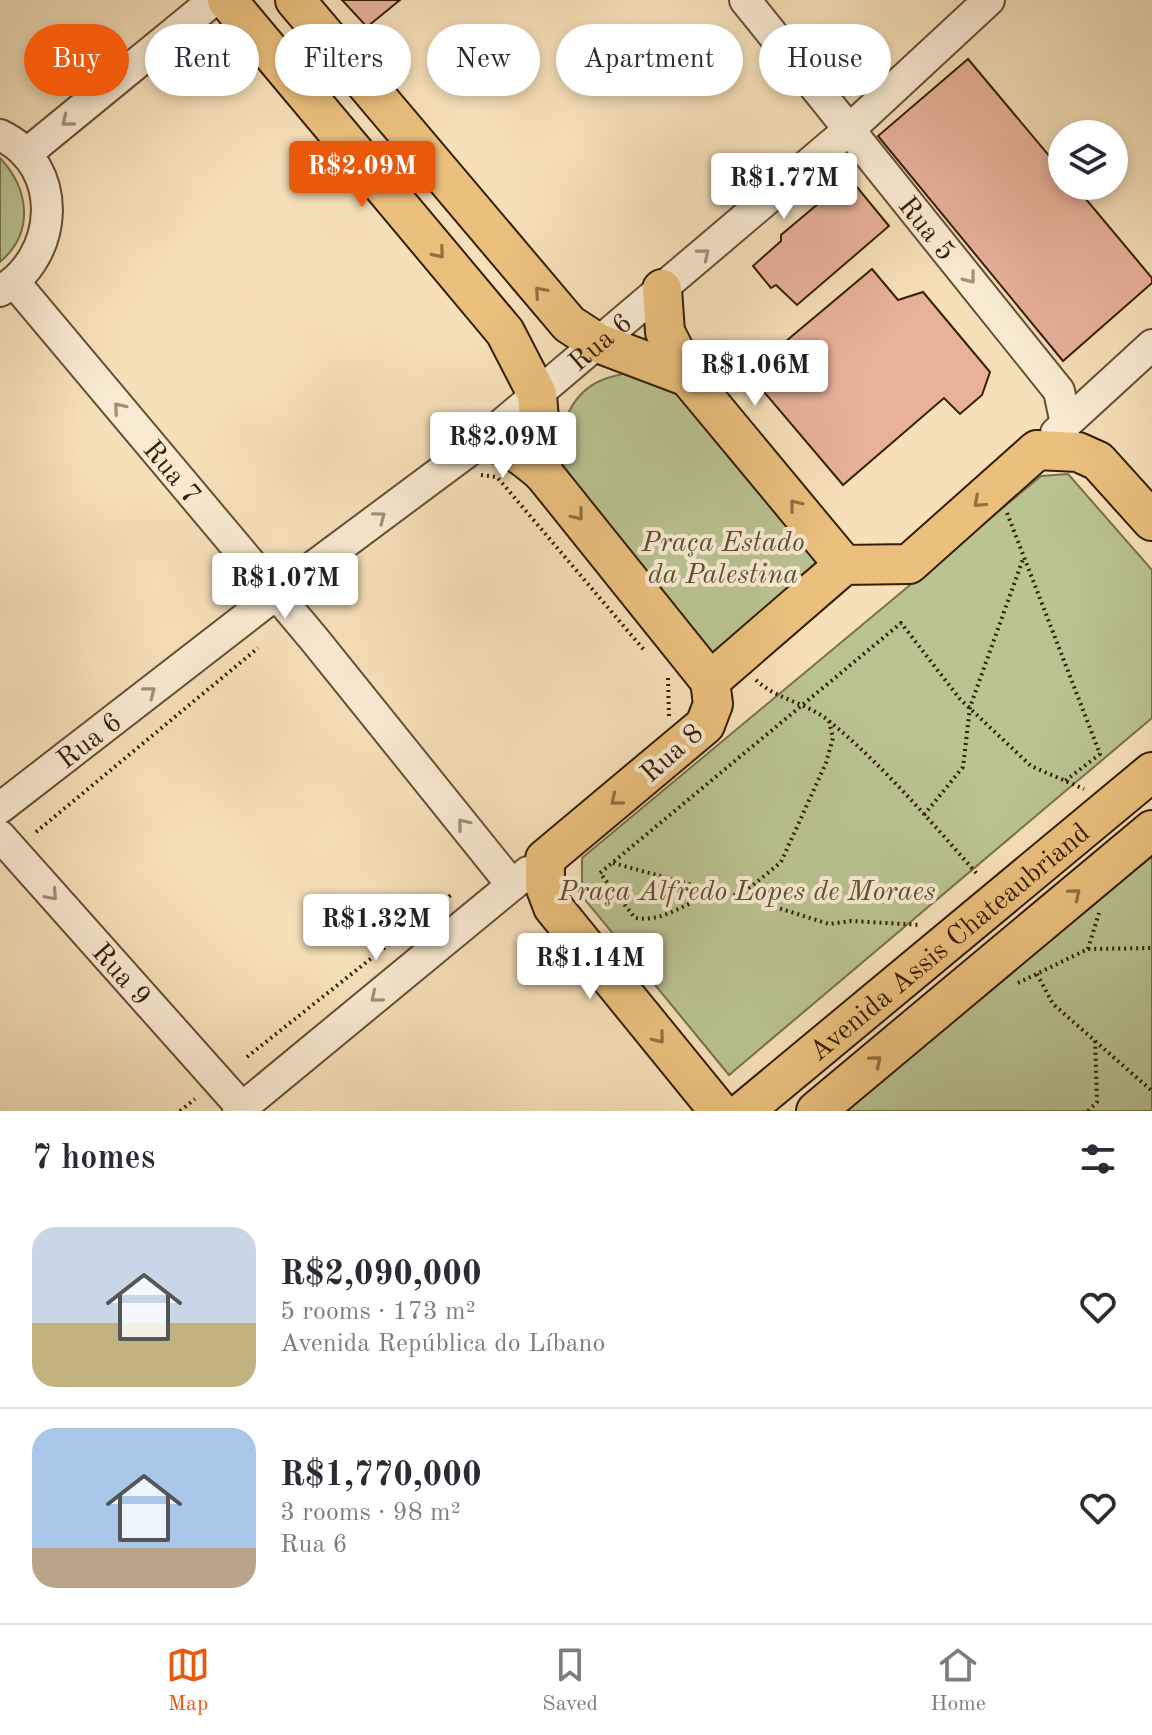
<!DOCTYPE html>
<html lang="en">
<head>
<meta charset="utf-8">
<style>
  body { margin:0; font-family:"Old Standard TT",serif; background:#f7f7f7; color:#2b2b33; height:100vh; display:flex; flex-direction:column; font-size:30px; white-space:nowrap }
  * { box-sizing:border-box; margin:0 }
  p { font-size:26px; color:#7c7c81 }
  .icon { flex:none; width:44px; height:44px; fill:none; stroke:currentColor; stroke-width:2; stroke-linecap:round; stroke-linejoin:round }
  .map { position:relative; height:1111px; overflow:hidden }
  .details { display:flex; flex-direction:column; background:#fff; flex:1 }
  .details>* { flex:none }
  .top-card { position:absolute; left:24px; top:24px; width:1104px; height:72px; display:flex; gap:16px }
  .fabs { position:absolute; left:1048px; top:120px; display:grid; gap:16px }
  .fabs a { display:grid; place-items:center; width:80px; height:80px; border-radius:50%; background:#fff; box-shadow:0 4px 12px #0003; font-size:40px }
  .price { position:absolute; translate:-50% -68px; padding:0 18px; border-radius:8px; background:#fff; color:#222; font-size:26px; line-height:52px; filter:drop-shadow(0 2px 4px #0008) }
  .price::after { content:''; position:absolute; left:50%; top:48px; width:24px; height:18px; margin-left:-12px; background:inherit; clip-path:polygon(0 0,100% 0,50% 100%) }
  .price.on { background:#ea580c; color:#fff }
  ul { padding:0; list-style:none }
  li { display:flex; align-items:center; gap:24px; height:200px; padding:0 32px }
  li+li { border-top:2px solid #e1e1e2 }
  li span { display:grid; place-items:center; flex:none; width:224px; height:160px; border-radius:24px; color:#555 }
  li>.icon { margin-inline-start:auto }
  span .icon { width:96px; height:96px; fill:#fffc; stroke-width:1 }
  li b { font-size:34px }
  h2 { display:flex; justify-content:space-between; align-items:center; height:96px; padding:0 32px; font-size:34px }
  .tag { padding:0 28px; border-radius:36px; background:#fff; box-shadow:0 4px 12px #0003; font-size:28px; line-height:72px }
  .tag.on { background:#ea580c; color:#fff }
  .tabs { display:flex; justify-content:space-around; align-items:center; height:112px; border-top:2px solid #e1e1e2; background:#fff; font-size:22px; color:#7c7c81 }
  .tabs a { display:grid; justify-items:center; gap:4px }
  .tabs .on { color:#ea580c }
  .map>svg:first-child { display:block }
  .green { fill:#bac392; stroke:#78714c; stroke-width:2 }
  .building { fill:#e9b19b; stroke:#351f07; stroke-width:2 }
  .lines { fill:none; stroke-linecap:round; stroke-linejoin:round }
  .minor-casing { stroke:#654f34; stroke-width:34 }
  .major-casing { stroke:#351f07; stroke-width:42 }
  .path { stroke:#351f07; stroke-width:4; stroke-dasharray:2 4; stroke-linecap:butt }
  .minor { stroke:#f9ebd2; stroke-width:30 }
  .major { stroke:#ebc07d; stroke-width:38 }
  .oneway { stroke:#a18f77 }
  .oneway2 { stroke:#907042 }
  .labels { text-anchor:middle; stroke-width:8; stroke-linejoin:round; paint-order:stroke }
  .street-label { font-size:28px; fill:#351f07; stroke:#f9ebd2 }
  .park-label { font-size:28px; font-style:italic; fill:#5d5031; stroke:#f9ebd2 }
</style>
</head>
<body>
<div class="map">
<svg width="1152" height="1111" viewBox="0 0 1152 1111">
  <rect width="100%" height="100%" fill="#f6e0ba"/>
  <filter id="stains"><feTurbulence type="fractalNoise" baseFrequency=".0025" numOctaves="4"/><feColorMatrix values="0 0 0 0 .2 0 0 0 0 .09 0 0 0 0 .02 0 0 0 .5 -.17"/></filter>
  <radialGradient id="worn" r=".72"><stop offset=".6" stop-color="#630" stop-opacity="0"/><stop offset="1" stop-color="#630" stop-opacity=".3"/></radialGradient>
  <!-- green -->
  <g class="green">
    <path d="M0,158c29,31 35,74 0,104z"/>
    <path d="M640,370l24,7 163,188 -113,98 -152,-191c-9,-34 6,-78 40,-92 12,-5 26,-7 38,-10z"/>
    <path d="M1068,474l84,96v148l-423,357 -147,-179v-38l459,-382z"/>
    <path d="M1152,848v263h-316z"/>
  </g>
  <!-- building -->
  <g class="building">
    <path d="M342,0h58l-33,27z"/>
    <path d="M968,59l94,112v15h13l77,92v5l-89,78 -185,-225z"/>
    <path d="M844,182l7,9 6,-4 32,39 -92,79 -21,-20 -5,3 -18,-22 28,-25v-6z"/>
    <path d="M872,269l26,31 25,-8 67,80 -8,23 -22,19 -16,-16 -101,87 -95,-112z"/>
  </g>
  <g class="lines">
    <defs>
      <g id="minor">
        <path id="s1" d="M745,0l314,391 7,33"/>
        <path d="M0,135c66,31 59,123 0,156"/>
        <path d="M26,154l188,-154"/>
        <path id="s2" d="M15,283l299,356 198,246"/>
        <path d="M1056,433l96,-88"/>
        <path id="s3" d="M0,808l275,-213 207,-154 369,-313 138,-128"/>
        <path id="s4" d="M0,836l245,275"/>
        <path d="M238,1111l290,-239"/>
      </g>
      <g id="major">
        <path d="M227,0l278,332 32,62 6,79 167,208 3,23 -8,21 -160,134v27l8,21 166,204"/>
        <path d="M295,0l274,324 29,19 90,34 156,188"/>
        <path d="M662,289l3,43 23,45"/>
        <path d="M482,441c27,3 41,15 61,32"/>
        <path d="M710,681l134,-116 65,-1 128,-114 41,2 20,9 54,60"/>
        <path id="s5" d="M744,1111l408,-339"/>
        <path d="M816,1111l336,-281"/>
      </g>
    </defs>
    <!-- minor casing -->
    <use href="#minor" class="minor-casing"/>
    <!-- major casing -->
    <use href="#major" class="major-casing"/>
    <!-- path -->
    <g class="path">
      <path d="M481,475l16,2 147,173"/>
      <path d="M1007,513l93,241 -35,27"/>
      <path d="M668,678l1,39"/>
      <path d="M756,680c21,20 50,22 73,41 55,45 102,101 149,154"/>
      <path d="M829,721l4,17 -7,25 -45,99 -41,34c-45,-10 -65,28 -105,22l-35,-45 301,-250 59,76 71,67 53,23"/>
      <path d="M924,815l39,-48 7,-60 53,-148"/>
      <path d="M36,832l222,-184"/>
      <path d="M613,863l105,29"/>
      <path d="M740,896l89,28 22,-3 70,4"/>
      <path d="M1088,949l11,-36"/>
      <path d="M1037,974l16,30 99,87"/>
      <path d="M1018,983l70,-34 64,-1"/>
      <path d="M247,1057l204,-162"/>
      <path d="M180,1111l15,-12"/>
      <path d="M1088,1111l9,-9 -2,-63"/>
    </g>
    <!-- minor -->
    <use href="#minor" class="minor"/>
    <!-- major -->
    <use href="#major" class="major"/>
  </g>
  <!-- one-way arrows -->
  <defs><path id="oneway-chevron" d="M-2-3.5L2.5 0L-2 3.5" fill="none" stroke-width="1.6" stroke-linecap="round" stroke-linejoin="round" transform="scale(2)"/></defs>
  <g class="oneway">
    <use href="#oneway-chevron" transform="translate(67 121) rotate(141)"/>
    <use href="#oneway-chevron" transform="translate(704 254) rotate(-40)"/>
    <use href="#oneway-chevron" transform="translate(970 278) rotate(52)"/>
    <use href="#oneway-chevron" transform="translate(119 408) rotate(-130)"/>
    <use href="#oneway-chevron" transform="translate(380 517) rotate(-37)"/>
    <use href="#oneway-chevron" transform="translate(150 692) rotate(-38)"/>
    <use href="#oneway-chevron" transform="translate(463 824) rotate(-129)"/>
    <use href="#oneway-chevron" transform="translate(52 895) rotate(48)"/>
    <use href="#oneway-chevron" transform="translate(376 997) rotate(140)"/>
  </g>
  <g class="oneway2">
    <use href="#oneway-chevron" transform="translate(439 253) rotate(50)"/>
    <use href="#oneway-chevron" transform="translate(540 292) rotate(-131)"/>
    <use href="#oneway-chevron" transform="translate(979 502) rotate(138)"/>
    <use href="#oneway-chevron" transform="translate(795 505) rotate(-129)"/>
    <use href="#oneway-chevron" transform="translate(578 515) rotate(51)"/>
    <use href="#oneway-chevron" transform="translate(616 800) rotate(140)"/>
    <use href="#oneway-chevron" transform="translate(1075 894) rotate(-40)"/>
    <use href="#oneway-chevron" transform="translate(659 1038) rotate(51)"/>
    <use href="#oneway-chevron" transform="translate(876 1061) rotate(-40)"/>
  </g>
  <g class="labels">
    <!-- street labels -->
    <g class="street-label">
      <text dy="10" stroke="none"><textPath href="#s1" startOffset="292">Rua 5</textPath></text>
      <text dy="10" stroke="none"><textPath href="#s3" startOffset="760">Rua 6</textPath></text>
      <text dy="10" stroke="none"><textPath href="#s2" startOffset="246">Rua 7</textPath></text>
      <text dy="10" stroke="none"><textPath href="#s3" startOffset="112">Rua 6</textPath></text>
      <text transform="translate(671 752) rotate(-42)" y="10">Rua 8</text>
      <text dy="10" stroke="none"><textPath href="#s5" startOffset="266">Avenida Assis Chateaubriand</textPath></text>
      <text dy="10" stroke="none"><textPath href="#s4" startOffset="184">Rua 9</textPath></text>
    </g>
    <!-- park labels -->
    <g class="park-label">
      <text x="723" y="551">Praça Estado<tspan x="723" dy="32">da Palestina</tspan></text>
      <text x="747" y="900">Praça Alfredo Lopes de Moraes</text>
    </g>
  </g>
  <rect width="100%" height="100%" filter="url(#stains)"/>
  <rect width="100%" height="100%" fill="url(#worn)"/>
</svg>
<div class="fabs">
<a><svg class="icon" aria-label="layers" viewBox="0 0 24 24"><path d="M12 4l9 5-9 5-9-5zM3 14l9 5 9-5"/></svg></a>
</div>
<b class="price on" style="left:362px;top:209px">R$2.09M</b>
<b class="price" style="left:784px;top:221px">R$1.77M</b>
<b class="price" style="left:755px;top:408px">R$1.06M</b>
<b class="price" style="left:503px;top:480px">R$2.09M</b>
<b class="price" style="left:285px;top:621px">R$1.07M</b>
<b class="price" style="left:376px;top:962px">R$1.32M</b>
<b class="price" style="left:590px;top:1001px">R$1.14M</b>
<div class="top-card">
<a class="tag on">Buy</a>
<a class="tag">Rent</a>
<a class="tag">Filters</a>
<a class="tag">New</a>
<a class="tag">Apartment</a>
<a class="tag">House</a>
</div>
</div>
<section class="details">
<h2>7 homes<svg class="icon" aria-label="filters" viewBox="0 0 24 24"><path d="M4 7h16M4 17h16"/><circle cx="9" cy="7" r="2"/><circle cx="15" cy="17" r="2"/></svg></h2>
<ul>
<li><span style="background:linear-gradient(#c9d6e8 60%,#c2b280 0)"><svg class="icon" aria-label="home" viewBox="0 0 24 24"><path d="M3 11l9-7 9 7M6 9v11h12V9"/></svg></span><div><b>R$2,090,000</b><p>5 rooms · 173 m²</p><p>Avenida República do Líbano</p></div><svg class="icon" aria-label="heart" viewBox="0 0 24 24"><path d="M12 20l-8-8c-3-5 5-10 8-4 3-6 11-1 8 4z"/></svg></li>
<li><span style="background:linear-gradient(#a9c7e8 75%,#b9a48a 0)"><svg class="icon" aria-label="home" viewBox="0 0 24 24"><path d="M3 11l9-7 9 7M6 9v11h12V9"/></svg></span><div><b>R$1,770,000</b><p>3 rooms · 98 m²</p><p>Rua 6</p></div><svg class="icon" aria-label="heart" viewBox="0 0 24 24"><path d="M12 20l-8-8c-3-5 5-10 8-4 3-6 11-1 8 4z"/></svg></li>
</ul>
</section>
<nav class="tabs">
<a class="on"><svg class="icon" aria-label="map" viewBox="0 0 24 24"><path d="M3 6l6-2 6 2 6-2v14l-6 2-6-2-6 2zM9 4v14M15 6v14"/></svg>Map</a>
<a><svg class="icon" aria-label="saved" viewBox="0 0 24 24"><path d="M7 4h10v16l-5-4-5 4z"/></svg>Saved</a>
<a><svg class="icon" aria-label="home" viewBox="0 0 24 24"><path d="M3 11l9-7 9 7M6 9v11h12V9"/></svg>Home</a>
</nav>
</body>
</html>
